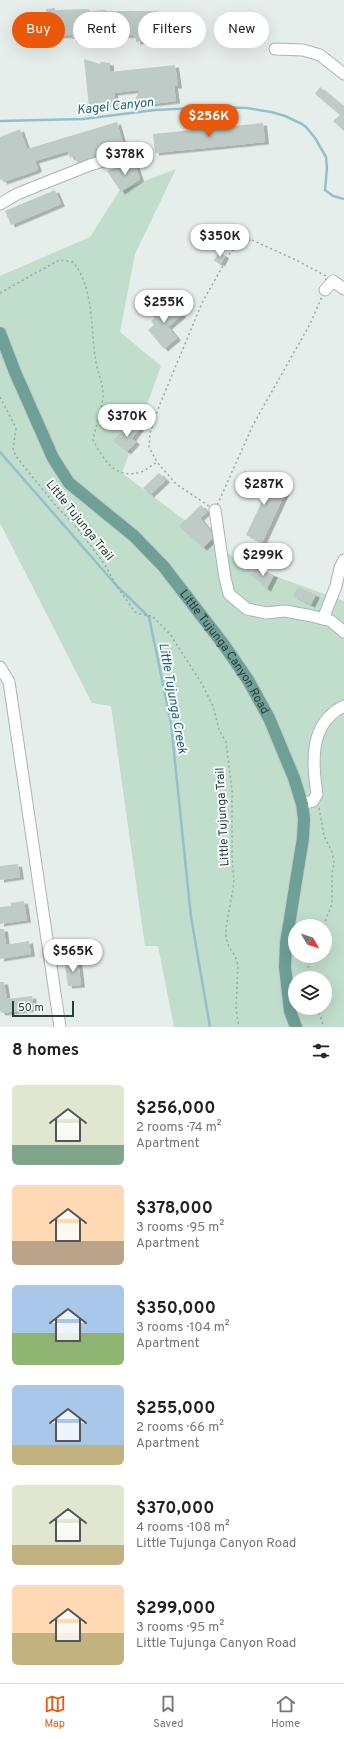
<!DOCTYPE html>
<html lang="en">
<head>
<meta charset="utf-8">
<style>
  body { margin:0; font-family:Overpass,sans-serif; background:#f6f6f6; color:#202124; height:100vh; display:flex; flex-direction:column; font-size:15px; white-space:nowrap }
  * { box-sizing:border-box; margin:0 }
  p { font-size:13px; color:#757577 }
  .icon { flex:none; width:22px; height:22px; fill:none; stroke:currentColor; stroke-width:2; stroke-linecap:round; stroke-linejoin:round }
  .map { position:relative; height:1027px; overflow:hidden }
  .details { display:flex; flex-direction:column; background:#fff; flex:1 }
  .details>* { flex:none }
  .guide { position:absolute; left:12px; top:12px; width:320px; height:36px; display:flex; gap:8px }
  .needle { width:26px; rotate:129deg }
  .controls { position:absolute; left:288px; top:919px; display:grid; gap:8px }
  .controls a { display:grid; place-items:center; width:44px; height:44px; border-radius:50%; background:#fff; box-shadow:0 4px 16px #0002; font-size:20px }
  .scale { position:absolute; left:12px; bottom:10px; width:62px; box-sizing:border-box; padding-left:4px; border:2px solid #263f3a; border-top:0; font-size:11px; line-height:14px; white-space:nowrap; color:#263f3a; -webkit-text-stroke:3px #f6faf9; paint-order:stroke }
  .price { position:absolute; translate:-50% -34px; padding:0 9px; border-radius:14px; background:#fff; color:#222; font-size:13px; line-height:26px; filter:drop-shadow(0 1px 2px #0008) }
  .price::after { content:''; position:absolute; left:50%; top:24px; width:12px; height:9px; margin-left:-6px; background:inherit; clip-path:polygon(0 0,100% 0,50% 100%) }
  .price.active { background:#ea580c; color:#fff }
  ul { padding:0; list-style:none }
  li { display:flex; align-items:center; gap:12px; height:100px; padding:0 12px }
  li span { display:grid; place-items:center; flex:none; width:112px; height:80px; border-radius:6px; color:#555 }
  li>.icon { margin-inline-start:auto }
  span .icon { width:48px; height:48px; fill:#fffc; stroke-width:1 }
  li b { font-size:17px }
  h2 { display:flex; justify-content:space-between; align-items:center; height:48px; padding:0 12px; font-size:17px }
  .pill { padding:0 14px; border-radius:18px; background:#fff; box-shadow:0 4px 16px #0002; font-size:14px; line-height:36px }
  .pill.active { background:#ea580c; color:#fff }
  .tab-bar { display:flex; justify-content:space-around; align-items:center; height:56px; border-top:1px solid #e0e0e0; background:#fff; font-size:11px; color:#757577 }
  .tab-bar a { display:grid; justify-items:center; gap:2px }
  .tab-bar .active { color:#ea580c }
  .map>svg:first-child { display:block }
  .green { fill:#c1ddcb; fill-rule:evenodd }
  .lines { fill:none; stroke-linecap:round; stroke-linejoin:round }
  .stream { stroke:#93c0ce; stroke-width:2.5 }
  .building { fill:#becbc7; filter:url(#shadow) }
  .minor-casing { stroke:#a9b6b2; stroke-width:13 }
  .major-casing { stroke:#c2c9c8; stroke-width:14 }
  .path { stroke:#89afa6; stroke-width:1.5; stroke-dasharray:2 3; stroke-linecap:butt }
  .minor { stroke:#fff; stroke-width:11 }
  .major { stroke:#6ea097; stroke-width:12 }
  .labels { text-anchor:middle; stroke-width:4; stroke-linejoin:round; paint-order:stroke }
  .street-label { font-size:12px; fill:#263f3a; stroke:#f6faf9 }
  .water-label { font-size:13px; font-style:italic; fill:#246377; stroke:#f6faf9 }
</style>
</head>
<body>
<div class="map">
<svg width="344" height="1027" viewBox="0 0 344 1027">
  <defs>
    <filter id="shadow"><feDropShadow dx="4" dy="2.5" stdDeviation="0" flood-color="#0004"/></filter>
  </defs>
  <rect width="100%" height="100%" fill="#e6eeeb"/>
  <!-- green -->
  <path class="green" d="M176,169l-41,85 -15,78 41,34 -39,107 122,92 100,36v426h-170l-16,-81h-13l-34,-240 -19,-3 -92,-180v-247l90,-39 29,-46zM295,926h30v30h-30zM295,978h30v30h-30z"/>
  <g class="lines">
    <!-- stream -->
    <g class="stream">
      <path d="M0,121l83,-2 72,-9 61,-3 31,1 24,4 14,4 17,8 4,3 9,11 11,19 1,11 -2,22 8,6 11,3"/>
      <path d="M0,452l116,133 33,32 22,106 20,194 19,110"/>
    </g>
  </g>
  <!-- building -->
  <g class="building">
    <path d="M55,8v2l34,-1 1,2 16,-1v1h52v2l18,-1v3h3l1,21 -19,2v-1l-18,1 1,3 -8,1v-5h-2l-1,-2 -30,2v-2l-31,4v-4l-18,1v-2h-6l-2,-25z"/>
    <path d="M236,14l9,6 -8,12 -9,-7z"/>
    <path d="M84,59l16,5v-2l10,1v9l65,-7 3,21h-4l2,15 -40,5 -1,-7 5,-9 -26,3 1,11 -26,3z"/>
    <path d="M320,87l24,20v24l-11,-10 7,-6 -25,-21z"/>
    <path d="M117,122l7,25 -47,16 -2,-7 -5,2 -2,-7 -33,10 3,8 -3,2 -32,11 -1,-3 -2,1v-43l20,-8 7,20z"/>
    <path d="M263,123l2,19 -110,11 -2,-19z"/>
    <path d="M134,161l6,18 -19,13 -14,-21z"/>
    <path d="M55,190l6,14 -50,21 -6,-14z"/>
    <path d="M219,252l6,4 -4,8 -7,-3z"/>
    <path d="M165,303l3,4 4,-4 10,12 -14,12 9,11 -13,11 -16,-19 6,-5 -3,-4 4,-3 -4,-4z"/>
    <path d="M133,423l7,5 -8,11 4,3 -9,10 -14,-11 8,-9 4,3z"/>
    <path d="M245,471l41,20 -24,52 -16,-8 20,-42 -25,-12z"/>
    <path d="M159,473l7,7 -16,15 -7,-7z"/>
    <path d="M201,505l6,7 -7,6 11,14 1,7 -9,9 -24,-22z"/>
    <path d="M255,567l19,8 -7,14 -6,-4 1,-3 -11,-6z"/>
    <path d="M298,587l18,8 -5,10 -18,-9z"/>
    <path d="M18,864l2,13 -20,3v-14z"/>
    <path d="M24,901l3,19 -27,4v-17l11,-1v-3z"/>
    <path d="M0,929h4l2,16 23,-4 2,13 -31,5z"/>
    <path d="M78,960l3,25 -13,1 -3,-20 4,-1 -1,-4z"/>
    <path d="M0,982h4l3,17 25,-3 2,13 -32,4 -2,-2z"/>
  </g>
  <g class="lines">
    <defs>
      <g id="minor">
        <path d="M275,49l28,1 17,5 24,19"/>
        <path d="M0,204l17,-10 73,-29 38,-12"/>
        <path d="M325,290l8,-9 11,8"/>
        <path d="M215,510l10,68 4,16 18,15 19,4 19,-2 27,5 19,5 13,11"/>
        <path d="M323,619l13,-33 4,-18 4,-8"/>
        <path d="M0,667l9,15 51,345"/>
        <path d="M302,804l11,-3 4,-7c-5,-32 -8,-71 27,-88"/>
      </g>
      <g id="major">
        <path id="s1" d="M0,333l15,39 38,86 16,25 65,53 30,31 60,78 24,35 21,38 25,60 8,26 2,15 -1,19 -17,105 -1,24 5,44 6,16"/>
      </g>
    </defs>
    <!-- minor casing -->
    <use href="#minor" class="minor-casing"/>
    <!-- major casing -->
    <use href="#major" class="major-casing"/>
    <!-- path -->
    <g class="path">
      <path d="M252,240l44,20 30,16 -1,14 -15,34 -57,101 -38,85 -39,-26 -19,-22 -8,-15 1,-14 10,-29 42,-101 28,-50 10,-11z"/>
      <path d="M0,293l59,-33 14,2c22,27 17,68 23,100 2,12 7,21 7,33 0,11 -8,33 -10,45 10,19 22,40 48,32 5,-2 11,-7 16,-10"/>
      <path d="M0,397l16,31 -3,22 5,9 39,48 14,14 10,12 24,32 11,20 19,27 8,3 9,1 18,18 32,50 11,22 6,24 7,12 6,48v66l2,27 -8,45v10l3,9 6,9 3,9 -2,44 3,18"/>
      <path d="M319,808l5,28 8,16 2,11 -2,11v30l-9,22"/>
      <path d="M310,978l-2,-13 4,-9"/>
      <path d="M317,1008l7,19"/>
    </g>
    <!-- minor -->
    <use href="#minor" class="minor"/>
    <!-- major -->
    <use href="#major" class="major"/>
  </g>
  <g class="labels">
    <!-- street labels -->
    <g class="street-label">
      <text transform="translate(80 520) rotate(51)" y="4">Little Tujunga Trail</text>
      <text dy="4" stroke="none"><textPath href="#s1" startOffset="397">Little Tujunga Canyon Road</textPath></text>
      <text transform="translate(222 817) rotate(-93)" y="4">Little Tujunga Trail</text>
    </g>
    <!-- water labels -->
    <g class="water-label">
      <text transform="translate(115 105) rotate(-6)" y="5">Kagel Canyon</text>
      <text transform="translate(174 698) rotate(80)" y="5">Little Tujunga Creek</text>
    </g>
  </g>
</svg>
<div class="controls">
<a><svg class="needle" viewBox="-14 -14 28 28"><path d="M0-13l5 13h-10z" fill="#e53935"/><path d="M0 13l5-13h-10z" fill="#757577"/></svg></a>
<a><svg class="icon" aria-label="layers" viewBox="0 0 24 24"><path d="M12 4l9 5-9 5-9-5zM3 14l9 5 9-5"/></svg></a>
</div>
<div class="scale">50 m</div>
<b class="price active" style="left:209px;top:138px">$256K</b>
<b class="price" style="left:125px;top:176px">$378K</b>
<b class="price" style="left:220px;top:258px">$350K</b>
<b class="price" style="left:164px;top:324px">$255K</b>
<b class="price" style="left:127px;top:438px">$370K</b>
<b class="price" style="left:264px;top:506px">$287K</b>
<b class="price" style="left:263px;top:577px">$299K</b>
<b class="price" style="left:73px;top:973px">$565K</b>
<div class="guide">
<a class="pill active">Buy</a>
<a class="pill">Rent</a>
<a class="pill">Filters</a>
<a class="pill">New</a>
</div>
</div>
<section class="details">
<h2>8 homes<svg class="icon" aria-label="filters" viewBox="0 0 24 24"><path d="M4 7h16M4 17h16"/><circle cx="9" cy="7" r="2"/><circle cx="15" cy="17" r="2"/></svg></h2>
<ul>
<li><span style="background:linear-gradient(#dfe7d0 75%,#7fa58c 0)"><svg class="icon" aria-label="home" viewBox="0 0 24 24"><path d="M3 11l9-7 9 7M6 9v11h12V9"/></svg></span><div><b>$256,000</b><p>2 rooms · 74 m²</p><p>Apartment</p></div></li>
<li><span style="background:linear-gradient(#ffd9b3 70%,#b9a48a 0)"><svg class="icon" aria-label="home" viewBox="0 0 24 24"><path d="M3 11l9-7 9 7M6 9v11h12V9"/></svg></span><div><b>$378,000</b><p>3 rooms · 95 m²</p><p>Apartment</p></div></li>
<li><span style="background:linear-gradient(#a9c7e8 60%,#8fb573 0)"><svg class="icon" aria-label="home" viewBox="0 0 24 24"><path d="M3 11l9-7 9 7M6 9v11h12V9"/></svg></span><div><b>$350,000</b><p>3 rooms · 104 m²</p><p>Apartment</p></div></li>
<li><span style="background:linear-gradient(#a9c7e8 75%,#c2b280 0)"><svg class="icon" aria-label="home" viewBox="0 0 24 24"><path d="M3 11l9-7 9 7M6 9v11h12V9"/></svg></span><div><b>$255,000</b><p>2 rooms · 66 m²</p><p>Apartment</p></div></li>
<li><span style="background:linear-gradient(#dfe7d0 75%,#c2b280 0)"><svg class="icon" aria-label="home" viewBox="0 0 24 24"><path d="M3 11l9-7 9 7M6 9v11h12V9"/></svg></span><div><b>$370,000</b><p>4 rooms · 108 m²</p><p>Little Tujunga Canyon Road</p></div></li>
<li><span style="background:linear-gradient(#ffd9b3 60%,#c2b280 0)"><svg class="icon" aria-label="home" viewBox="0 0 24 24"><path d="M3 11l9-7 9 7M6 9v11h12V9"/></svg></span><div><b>$299,000</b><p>3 rooms · 95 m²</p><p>Little Tujunga Canyon Road</p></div></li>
</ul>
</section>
<nav class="tab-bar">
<a class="active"><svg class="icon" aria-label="map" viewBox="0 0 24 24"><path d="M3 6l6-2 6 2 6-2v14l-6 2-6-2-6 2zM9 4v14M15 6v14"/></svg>Map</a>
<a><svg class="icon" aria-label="saved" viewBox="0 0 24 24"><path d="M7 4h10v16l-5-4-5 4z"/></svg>Saved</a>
<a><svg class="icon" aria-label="home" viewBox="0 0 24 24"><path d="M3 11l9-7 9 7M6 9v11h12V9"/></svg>Home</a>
</nav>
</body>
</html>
